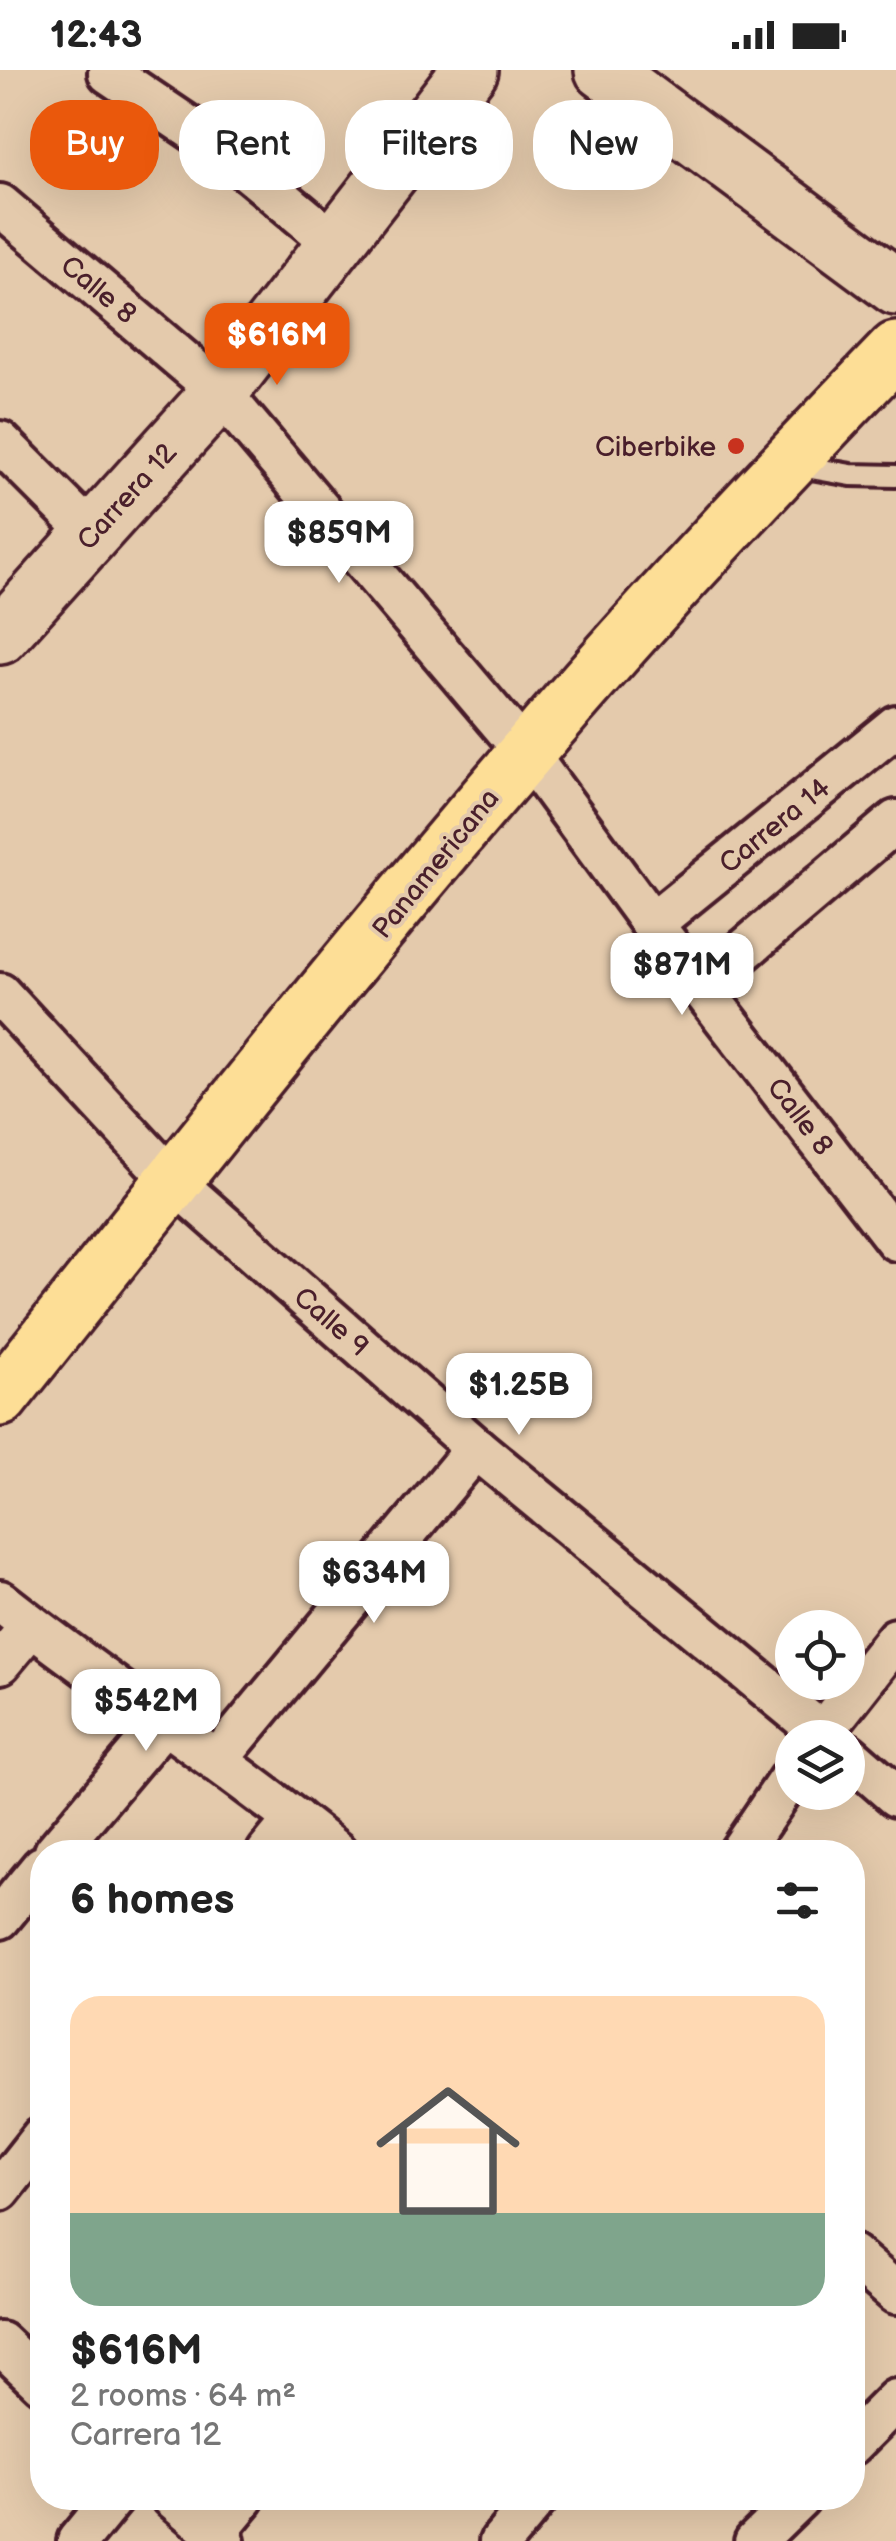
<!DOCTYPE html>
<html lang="en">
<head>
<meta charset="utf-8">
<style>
  body { margin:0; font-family:"Balsamiq Sans",sans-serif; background:#f6f6f6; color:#222; height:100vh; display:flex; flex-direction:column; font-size:38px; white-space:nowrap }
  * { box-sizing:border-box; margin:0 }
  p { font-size:32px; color:#767676 }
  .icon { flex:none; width:55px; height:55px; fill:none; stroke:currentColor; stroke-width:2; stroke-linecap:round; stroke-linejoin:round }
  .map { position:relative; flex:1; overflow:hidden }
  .sheet { position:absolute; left:30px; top:1770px; width:835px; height:670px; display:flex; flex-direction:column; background:#fff; border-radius:40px; box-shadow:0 10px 40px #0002 }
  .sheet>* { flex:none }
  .guide { position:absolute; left:30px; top:30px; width:838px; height:90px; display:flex; gap:20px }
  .buttons { position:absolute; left:775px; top:1540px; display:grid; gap:20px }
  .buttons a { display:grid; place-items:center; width:90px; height:90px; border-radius:50%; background:#fff; box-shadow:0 10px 40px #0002; font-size:50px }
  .price { position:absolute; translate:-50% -85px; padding:0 22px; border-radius:20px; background:#fff; color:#222; font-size:32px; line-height:65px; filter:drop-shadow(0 2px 5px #0008) }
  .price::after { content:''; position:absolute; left:50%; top:60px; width:30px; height:22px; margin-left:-15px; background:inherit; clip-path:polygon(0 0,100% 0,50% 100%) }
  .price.current { background:#ea580c; color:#fff }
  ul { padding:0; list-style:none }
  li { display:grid; align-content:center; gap:20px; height:530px; padding:0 40px }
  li+li { border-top:2px solid #e0e0e0 }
  li span { display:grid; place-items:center; height:310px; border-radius:30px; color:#555 }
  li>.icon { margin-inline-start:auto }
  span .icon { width:180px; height:180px; fill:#fffc; stroke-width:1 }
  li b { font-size:42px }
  h2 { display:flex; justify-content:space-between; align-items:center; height:120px; padding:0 40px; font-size:42px }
  .chip { padding:0 35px; border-radius:40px; background:#fff; box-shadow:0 10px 40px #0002; font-size:35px; line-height:90px }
  .chip.current { background:#ea580c; color:#fff }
  .status { display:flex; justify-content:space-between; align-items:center; height:70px; padding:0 50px; background:#fff; direction:ltr }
  .status svg { height:28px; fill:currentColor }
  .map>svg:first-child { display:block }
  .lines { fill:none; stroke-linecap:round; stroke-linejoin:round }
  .lane-casing { stroke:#4a1f2b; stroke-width:28 }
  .street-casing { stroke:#4a1f2b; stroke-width:48 }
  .secondary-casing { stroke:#4a1f2b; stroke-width:62 }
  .primary-casing { stroke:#4a1f2b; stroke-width:62 }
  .lane { stroke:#e4caac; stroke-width:20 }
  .street { stroke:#e4caac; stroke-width:40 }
  .secondary { stroke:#e4caac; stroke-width:55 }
  .primary { stroke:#fdde96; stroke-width:55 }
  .poi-dot { fill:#c8321e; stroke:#e4caac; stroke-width:4 }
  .labels { text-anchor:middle; stroke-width:8; stroke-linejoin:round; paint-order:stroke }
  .street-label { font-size:28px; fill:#4a1f2b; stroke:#e4caac }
  .poi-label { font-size:28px; fill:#4a1f2b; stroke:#e4caac; text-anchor:end }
</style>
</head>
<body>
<div class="status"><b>12:43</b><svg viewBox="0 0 49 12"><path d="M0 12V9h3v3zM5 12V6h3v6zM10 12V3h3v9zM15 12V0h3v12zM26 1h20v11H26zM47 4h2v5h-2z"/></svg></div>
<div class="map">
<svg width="896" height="2471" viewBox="0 0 896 2471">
  <rect width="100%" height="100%" fill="#e4caac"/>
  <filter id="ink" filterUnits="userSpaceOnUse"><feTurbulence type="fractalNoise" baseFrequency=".01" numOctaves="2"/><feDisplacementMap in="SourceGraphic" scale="20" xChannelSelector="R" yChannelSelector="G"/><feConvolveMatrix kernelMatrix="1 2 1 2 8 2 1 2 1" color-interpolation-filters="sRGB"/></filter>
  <g filter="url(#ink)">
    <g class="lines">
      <defs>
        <path id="lane" d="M794,395l57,10 45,1"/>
        <g id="street">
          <path d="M109,3l114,77 113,94"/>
          <path d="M0,135l220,187 291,343"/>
          <path d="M0,372l92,92"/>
          <path d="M526,682l126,172 244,316"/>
          <path d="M652,854l244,-198"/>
          <path d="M702,916l194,-165"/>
          <path d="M0,924l173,187 303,267 352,290"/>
          <path d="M0,1531c110,87 228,163 336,251"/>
          <path d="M0,1593l31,-37"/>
          <path d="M818,1668l78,-99"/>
          <path d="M848,1684l48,42"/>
          <path d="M218,1689l258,-311"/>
          <path d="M55,1782l108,-128"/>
          <path d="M268,1782l27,-33"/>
          <path d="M740,1782l52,-77"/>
          <path d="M0,1848l42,-51"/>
          <path d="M0,2120l42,-53"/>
          <path d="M852,2185l44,38"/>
          <path d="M0,2273l42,40"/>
          <path d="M852,2374l44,-44"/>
          <path d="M173,2428l51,43"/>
          <path d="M215,2463l29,-35"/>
          <path d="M78,2471l35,-43"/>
          <path d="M501,2471l36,-43"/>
          <path d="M755,2471l44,-43"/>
        </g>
        <g id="secondary">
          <path d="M603,0l293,217"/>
          <path d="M0,566l220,-244 250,-322"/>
        </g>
        <path id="primary" d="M0,1328c173,-217 345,-436 527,-646 118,-139 243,-271 369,-402"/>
      </defs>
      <!-- lane casing -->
      <use href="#lane" class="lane-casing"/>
      <!-- street casing -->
      <use href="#street" class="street-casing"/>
      <!-- secondary casing -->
      <use href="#secondary" class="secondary-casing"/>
      <!-- primary casing -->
      <use href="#primary" class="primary-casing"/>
      <!-- lane -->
      <use href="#lane" class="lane"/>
      <!-- street -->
      <use href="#street" class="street"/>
      <!-- secondary -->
      <use href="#secondary" class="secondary"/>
      <!-- primary -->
      <use href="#primary" class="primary"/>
    </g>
  </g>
  <!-- markers -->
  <circle class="poi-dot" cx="736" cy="376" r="10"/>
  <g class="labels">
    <!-- street labels -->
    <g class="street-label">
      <text transform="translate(99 219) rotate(40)" y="10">Calle 8</text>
      <text transform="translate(126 426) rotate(-48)" y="10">Carrera 12</text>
      <text transform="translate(774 755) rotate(-39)" y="10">Carrera 14</text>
      <text transform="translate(435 793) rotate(-51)" y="10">Panamericana</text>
      <text transform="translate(801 1046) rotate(53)" y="10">Calle 8</text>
      <text transform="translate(332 1251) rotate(41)" y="10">Calle 9</text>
    </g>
    <!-- poi labels -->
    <g class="poi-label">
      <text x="716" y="386">Ciberbike</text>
    </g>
  </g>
</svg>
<div class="buttons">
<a><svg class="icon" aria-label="locate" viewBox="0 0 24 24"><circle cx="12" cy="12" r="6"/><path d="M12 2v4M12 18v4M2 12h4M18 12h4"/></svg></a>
<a><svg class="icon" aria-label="layers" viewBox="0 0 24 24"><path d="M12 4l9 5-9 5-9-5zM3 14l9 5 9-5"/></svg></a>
</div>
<b class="price current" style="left:277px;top:318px">$616M</b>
<b class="price" style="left:339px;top:516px">$859M</b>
<b class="price" style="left:682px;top:948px">$871M</b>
<b class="price" style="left:519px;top:1368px">$1.25B</b>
<b class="price" style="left:374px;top:1556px">$634M</b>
<b class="price" style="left:146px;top:1684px">$542M</b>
<div class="guide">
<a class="chip current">Buy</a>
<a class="chip">Rent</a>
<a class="chip">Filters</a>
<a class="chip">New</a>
</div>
<section class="sheet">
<h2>6 homes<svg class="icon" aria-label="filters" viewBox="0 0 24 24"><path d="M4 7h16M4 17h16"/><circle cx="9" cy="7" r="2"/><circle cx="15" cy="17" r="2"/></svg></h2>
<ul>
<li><span style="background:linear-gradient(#ffd9b3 70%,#7fa58c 0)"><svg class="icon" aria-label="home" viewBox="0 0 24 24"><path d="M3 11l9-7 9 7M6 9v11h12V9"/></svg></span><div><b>$616M</b><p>2 rooms · 64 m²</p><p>Carrera 12</p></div></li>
</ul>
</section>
</div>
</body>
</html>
